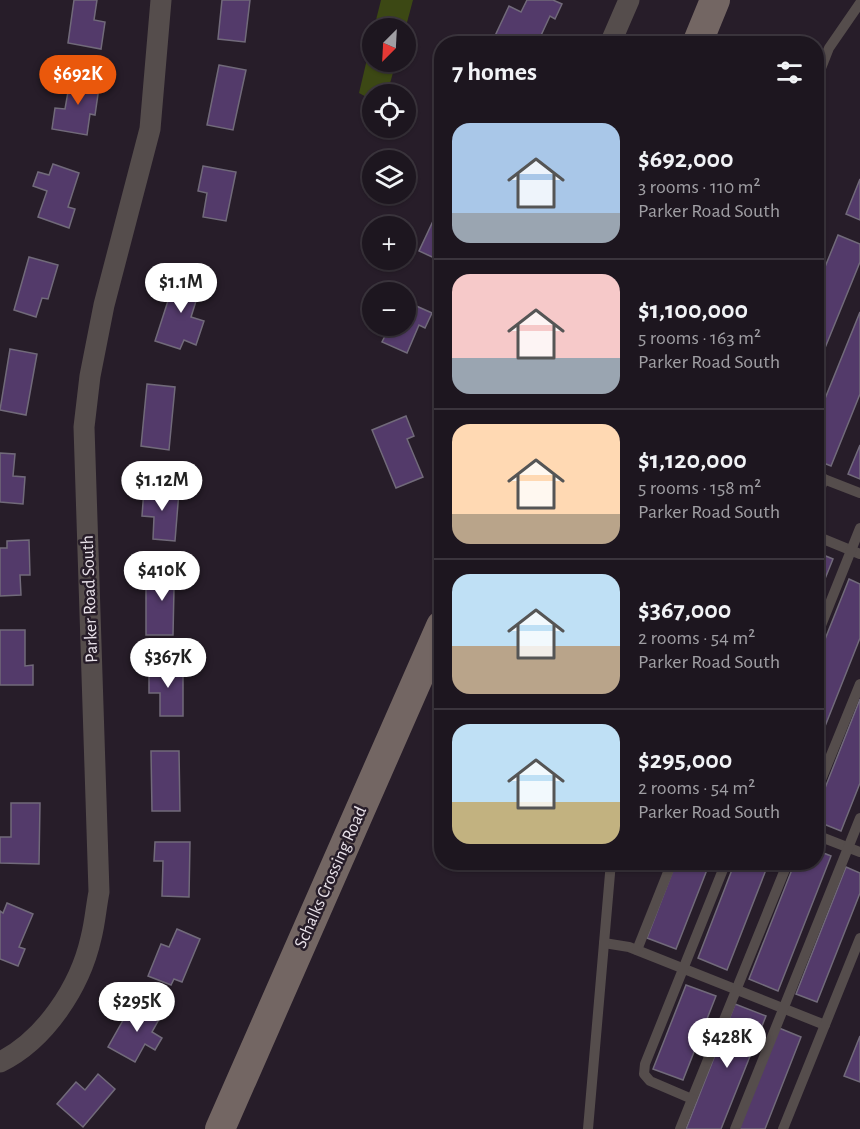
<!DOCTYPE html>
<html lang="en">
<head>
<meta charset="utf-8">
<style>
  body { margin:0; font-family:"Alegreya Sans",sans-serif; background:#2a232c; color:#f1f3f6; height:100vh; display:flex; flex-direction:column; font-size:22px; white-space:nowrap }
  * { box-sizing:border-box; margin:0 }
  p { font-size:20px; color:#a09fa4 }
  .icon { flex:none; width:33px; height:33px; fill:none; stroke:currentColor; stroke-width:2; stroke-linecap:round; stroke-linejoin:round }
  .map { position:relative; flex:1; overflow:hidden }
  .sheet { position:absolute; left:434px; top:36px; width:390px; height:834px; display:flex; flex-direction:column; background:#1d161f; border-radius:24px; box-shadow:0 2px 4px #0004,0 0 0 2px #3b353d }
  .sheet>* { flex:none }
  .needle { width:39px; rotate:204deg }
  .tools { position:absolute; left:362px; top:18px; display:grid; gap:12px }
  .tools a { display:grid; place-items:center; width:54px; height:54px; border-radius:50%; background:#1d161f; box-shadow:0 2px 4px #0004,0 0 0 2px #3b353d; font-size:30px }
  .price { position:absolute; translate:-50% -51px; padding:0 14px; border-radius:21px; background:#fff; color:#222; font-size:20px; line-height:39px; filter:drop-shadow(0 2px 3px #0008) }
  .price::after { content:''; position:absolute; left:50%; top:36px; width:18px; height:14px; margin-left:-9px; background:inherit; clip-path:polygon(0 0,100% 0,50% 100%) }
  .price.current { background:#ea580c; color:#fff }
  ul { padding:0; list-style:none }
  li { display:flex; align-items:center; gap:18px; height:150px; padding:0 18px }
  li+li { border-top:2px solid #3b353d }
  li span { display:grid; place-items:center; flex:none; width:168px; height:120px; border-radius:18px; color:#555 }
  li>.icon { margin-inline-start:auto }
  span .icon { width:72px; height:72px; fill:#fffc; stroke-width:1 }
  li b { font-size:26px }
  h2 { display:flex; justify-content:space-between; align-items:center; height:72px; padding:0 18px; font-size:26px }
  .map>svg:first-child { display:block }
  .green { fill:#3c4814 }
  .building { fill:#533a6a; stroke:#716a7a; stroke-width:1.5 }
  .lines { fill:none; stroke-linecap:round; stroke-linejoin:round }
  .lane { stroke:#554d4c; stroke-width:10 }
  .street { stroke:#554d4c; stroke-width:21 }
  .secondary { stroke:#736663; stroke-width:30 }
  .labels { text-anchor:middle; stroke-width:5; stroke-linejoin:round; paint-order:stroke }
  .street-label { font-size:18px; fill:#e9e2ea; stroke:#271d29 }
</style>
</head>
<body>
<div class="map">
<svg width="860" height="1129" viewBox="0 0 860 1129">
  <rect width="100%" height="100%" fill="#271d29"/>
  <!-- green -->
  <g class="green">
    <path d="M381,0h32l-8,30 -31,-2z"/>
    <path d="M372,38v24h24l-9,32h-15v6l-13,-7z"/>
  </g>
  <!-- building -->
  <g class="building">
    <path d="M74,0h23l-3,20 11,2 -4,27 -33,-6z"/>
    <path d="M222,0h28l-5,42 -27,-3z"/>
    <path d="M527,0h26l9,4 -7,15 -5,-3 -13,28h-32l-11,-6 15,-32 12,6z"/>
    <path d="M219,65l27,5 -13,60 -26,-5z"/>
    <path d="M71,75l29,5 -5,35 -5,-1 -3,21 -35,-6 3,-21 10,1z"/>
    <path d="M53,164l26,9 -11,34 7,2 -6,19 -31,-11 9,-26 -14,-5 5,-14 11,3z"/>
    <path d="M203,166l33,6 -10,49 -23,-4 4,-24 -9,-2z"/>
    <path d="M860,179v41l-14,-6z"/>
    <path d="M441,204v57l-22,-10z"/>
    <path d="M838,235l22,9v18l-44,108v-81z"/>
    <path d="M29,257l29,8 -10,34 -6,-1 -6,19 -22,-7z"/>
    <path d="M177,273l25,9 -11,35 13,4 -8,24 -12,-5 -4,9 -25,-8z"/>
    <path d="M405,301l27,12 -7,15 -6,-3 -12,28 -25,-11 8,-16h15z"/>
    <path d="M860,312v82l-29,72 -15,-6v-39z"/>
    <path d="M10,349l27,5 -11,61 -26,-5z"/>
    <path d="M147,384l28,3 -6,63 -28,-4z"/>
    <path d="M406,416l8,20 -7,3 16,38 -27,11 -24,-58z"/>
    <path d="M860,445v34l-12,-5z"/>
    <path d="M0,453l15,1 -2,22 12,1 -2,27 -23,-2z"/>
    <path d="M144,489l35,2 -4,50 -22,-2 1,-22 -12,-1z"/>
    <path d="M29,540l1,35h-10l1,20 -21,1v-48h7v-7z"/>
    <path d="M816,552l17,7 -17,42z"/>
    <path d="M146,574h40l-1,15 -11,-1 -1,47h-27z"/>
    <path d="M849,579l11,5v54l-44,111v-87z"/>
    <path d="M0,630h25v36l8,-1v20h-33z"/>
    <path d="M149,667h34v49h-23v-23h-11z"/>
    <path d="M860,699v84l-19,48 -25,-10v-10z"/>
    <path d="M151,751h28l1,60h-28z"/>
    <path d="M11,803h29l-1,61 -39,-1v-26h11z"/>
    <path d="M155,842h35l-1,55 -27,-1 1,-35h-9z"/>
    <path d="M816,850l15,6 -53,135 -29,-12 46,-117h21z"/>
    <path d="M676,862h34l-34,87 -29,-11z"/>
    <path d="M735,862h34l-42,108 -29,-12z"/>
    <path d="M846,867l14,6v20l-43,109 -21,-8z"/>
    <path d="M7,903l26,11 -14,33 6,2 -7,17 -18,-7v-48l3,2z"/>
    <path d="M177,929l23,10 -18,43 -8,-3 -3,6 -23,-9 13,-32 8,3z"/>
    <path d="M686,985l30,11 -33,84 -30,-11z"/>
    <path d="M141,1002l21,12 -10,18 10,6 -7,12 -10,-6 -10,18 -27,-15 18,-32 6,4z"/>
    <path d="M735,1004l31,12 -45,113h-35z"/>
    <path d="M779,1028l22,9 -36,92h-26z"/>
    <path d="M860,1036v46l-16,-6z"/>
    <path d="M98,1074l17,15 -32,38 -26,-23 19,-22 9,8z"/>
  </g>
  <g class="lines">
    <!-- lane -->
    <g class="lane">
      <path d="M816,81l13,-33 31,-45"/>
      <path d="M816,476l44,17"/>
      <path d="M816,500l8,-21"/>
      <path d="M816,536l44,18"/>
      <path d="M816,638l44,-110"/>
      <path d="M816,792l44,-108"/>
      <path d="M816,835l44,17"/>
      <path d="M604,943l25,4 196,78"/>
      <path d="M637,950l35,-88"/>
      <path d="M692,1099l96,-237"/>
      <path d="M588,1129l23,-267"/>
      <path d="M680,1129l12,-30 -42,-18 -6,-7 1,-10 81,-202"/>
      <path d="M735,1129l125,-311"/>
      <path d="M783,1129l77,-191"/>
    </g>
    <!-- street -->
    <g class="street">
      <path d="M610,44l19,-44"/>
      <path d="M0,1062c45,-22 80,-75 91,-124 4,-15 5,-31 8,-46l-15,-465 6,-51 14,-71 46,-176 11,-129"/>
    </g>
    <!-- secondary -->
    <g class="secondary">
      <path d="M697,44l18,-44"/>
      <path d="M220,1129l221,-503"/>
    </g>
  </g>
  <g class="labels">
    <!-- street labels -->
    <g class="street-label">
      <text transform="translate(89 599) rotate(-92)" y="6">Parker Road South</text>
      <text transform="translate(330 877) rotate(-66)" y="6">Schalks Crossing Road</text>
    </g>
  </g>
</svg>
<div class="tools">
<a><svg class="needle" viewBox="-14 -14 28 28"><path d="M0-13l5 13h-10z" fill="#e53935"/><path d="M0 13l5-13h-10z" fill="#a09fa4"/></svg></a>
<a><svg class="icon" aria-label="locate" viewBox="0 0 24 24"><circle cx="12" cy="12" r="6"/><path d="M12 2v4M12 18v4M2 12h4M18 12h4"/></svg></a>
<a><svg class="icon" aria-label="layers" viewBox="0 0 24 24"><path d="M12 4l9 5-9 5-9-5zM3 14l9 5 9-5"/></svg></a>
<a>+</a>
<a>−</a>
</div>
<b class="price current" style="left:78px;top:106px">$692K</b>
<b class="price" style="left:181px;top:314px">$1.1M</b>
<b class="price" style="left:162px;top:512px">$1.12M</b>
<b class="price" style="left:162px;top:602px">$410K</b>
<b class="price" style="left:168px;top:689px">$367K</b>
<b class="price" style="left:137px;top:1033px">$295K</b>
<b class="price" style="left:727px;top:1069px">$428K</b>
<section class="sheet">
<h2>7 homes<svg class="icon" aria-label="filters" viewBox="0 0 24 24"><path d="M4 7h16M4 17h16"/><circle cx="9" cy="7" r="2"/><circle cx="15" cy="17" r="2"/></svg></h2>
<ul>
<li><span style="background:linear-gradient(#a9c7e8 75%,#9aa5b1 0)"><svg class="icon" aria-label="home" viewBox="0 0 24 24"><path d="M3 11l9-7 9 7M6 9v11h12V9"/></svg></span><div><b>$692,000</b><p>3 rooms · 110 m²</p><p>Parker Road South</p></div></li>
<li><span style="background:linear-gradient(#f6c9c9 70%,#9aa5b1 0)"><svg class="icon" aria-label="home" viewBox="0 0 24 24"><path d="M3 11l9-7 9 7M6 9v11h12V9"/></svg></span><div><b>$1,100,000</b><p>5 rooms · 163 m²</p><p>Parker Road South</p></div></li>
<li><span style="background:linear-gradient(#ffd9b3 75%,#b9a48a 0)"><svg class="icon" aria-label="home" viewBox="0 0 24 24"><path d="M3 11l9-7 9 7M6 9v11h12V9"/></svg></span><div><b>$1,120,000</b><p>5 rooms · 158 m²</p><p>Parker Road South</p></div></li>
<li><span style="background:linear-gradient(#bfe0f5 60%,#b9a48a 0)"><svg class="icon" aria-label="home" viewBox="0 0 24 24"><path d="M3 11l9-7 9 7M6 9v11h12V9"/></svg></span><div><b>$367,000</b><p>2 rooms · 54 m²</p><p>Parker Road South</p></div></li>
<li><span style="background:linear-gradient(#bfe0f5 65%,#c2b280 0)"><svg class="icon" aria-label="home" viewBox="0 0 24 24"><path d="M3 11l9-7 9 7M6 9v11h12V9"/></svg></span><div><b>$295,000</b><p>2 rooms · 54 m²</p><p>Parker Road South</p></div></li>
</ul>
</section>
</div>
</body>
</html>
